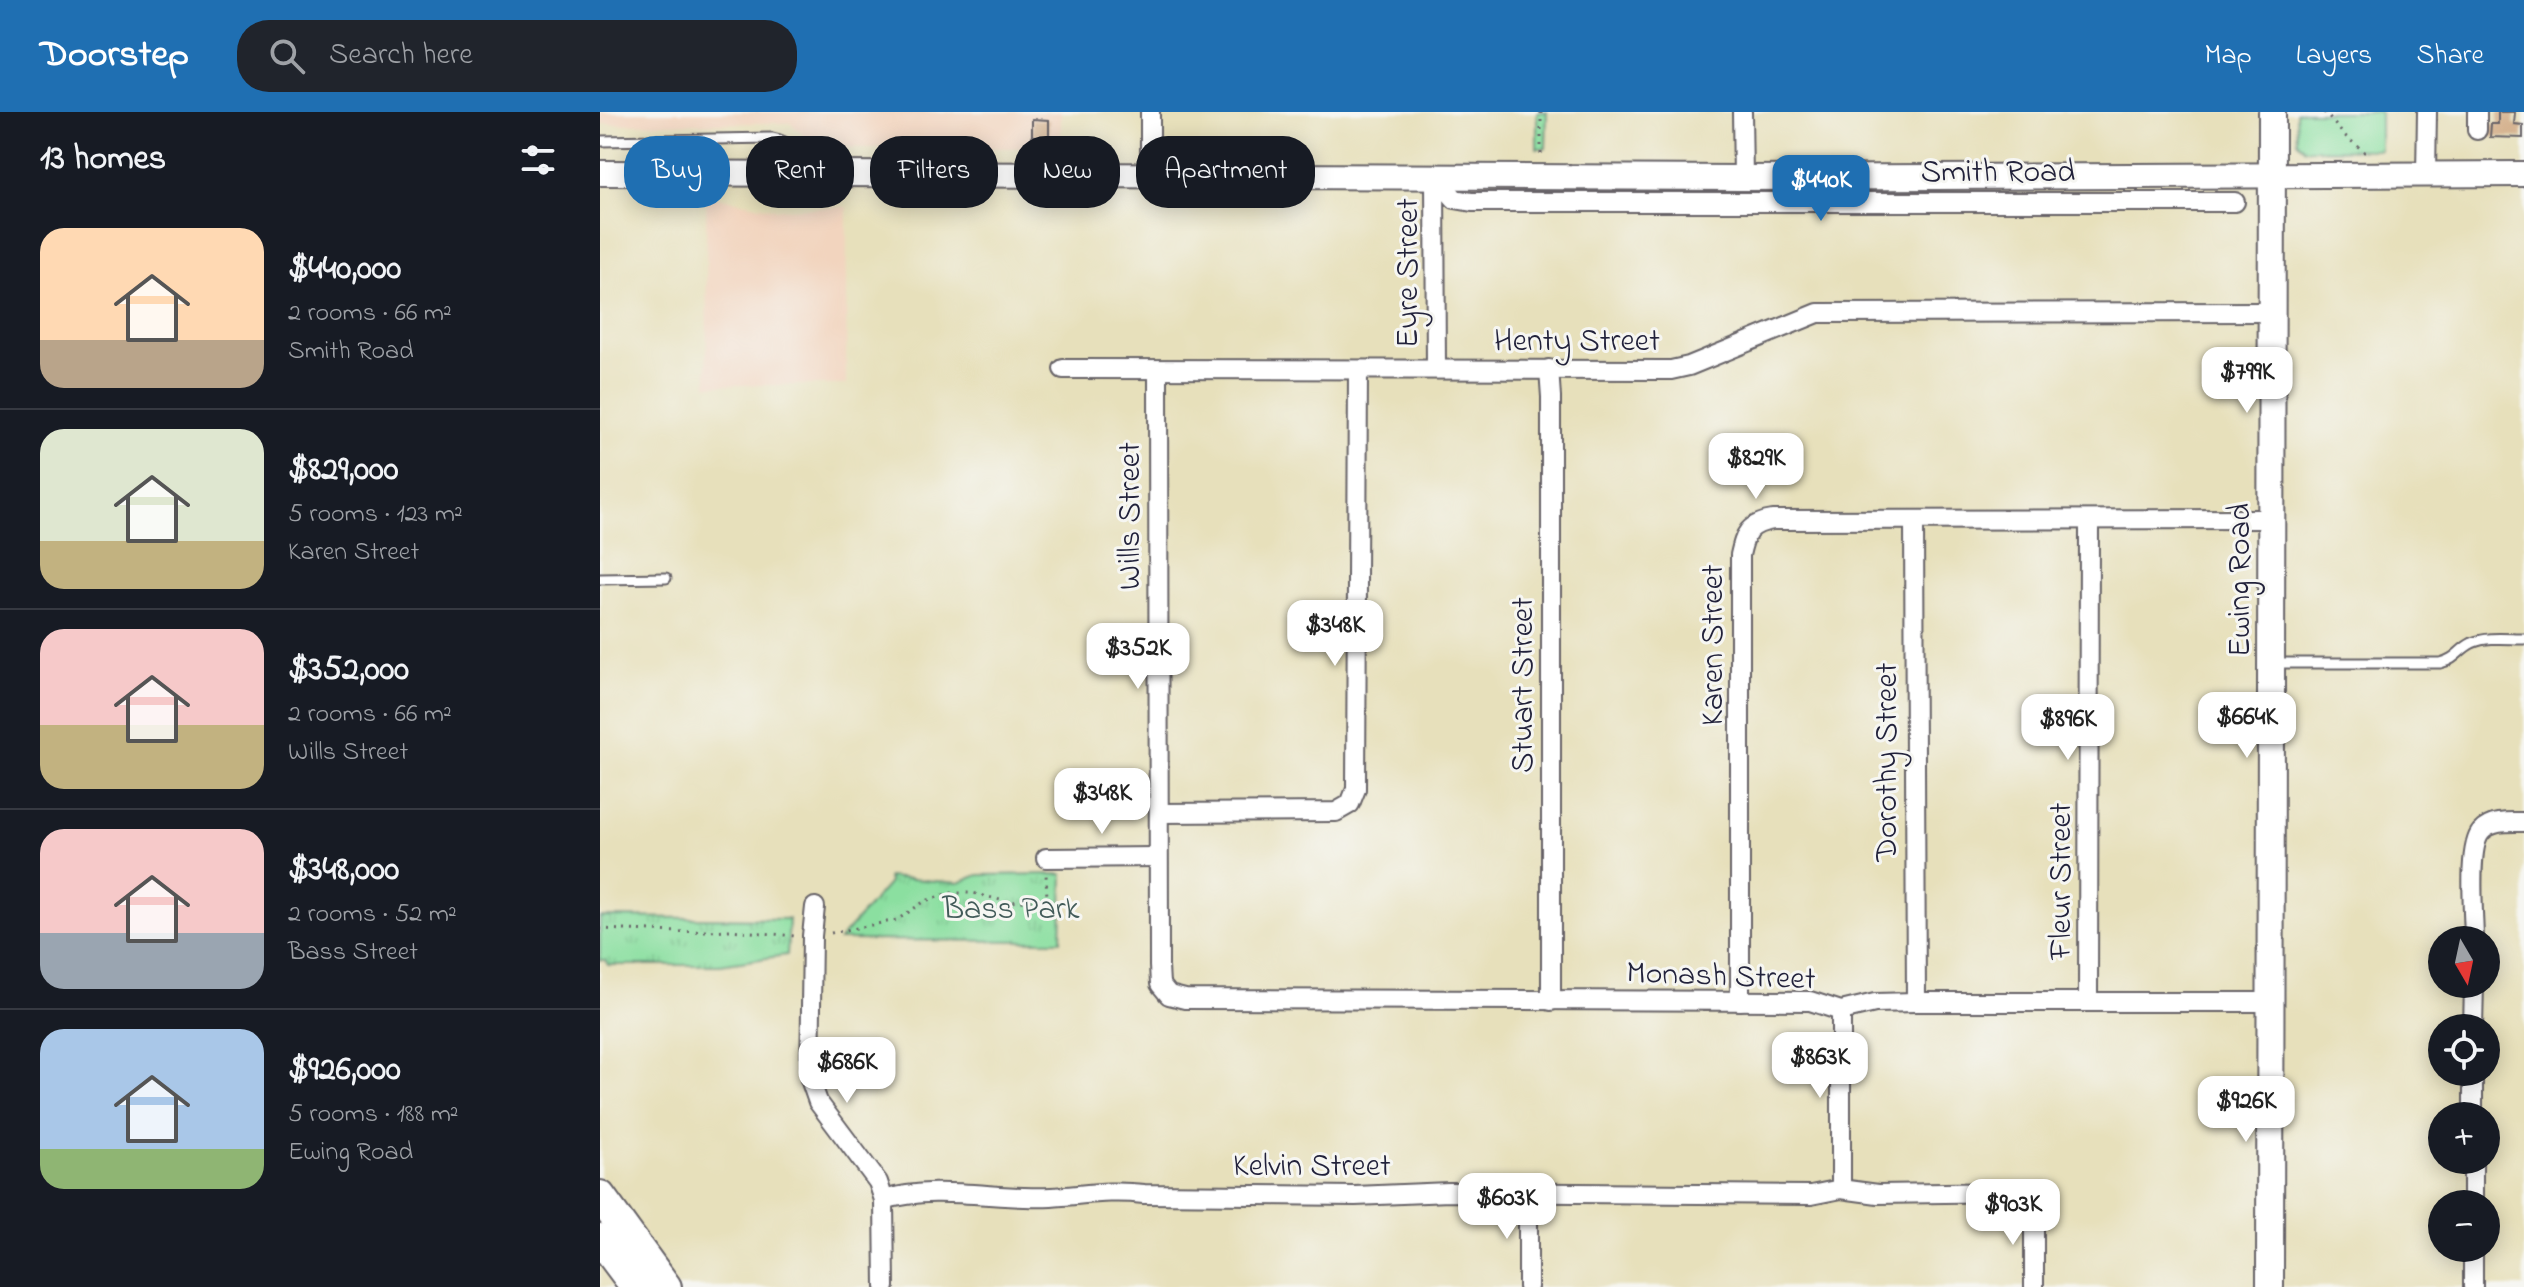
<!DOCTYPE html>
<html lang="en">
<head>
<meta charset="utf-8">
<style>
  body { margin:0; font-family:"Indie Flower",sans-serif; background:#20242c; color:#f1f3f6; height:100vh; display:flex; flex-direction:column; font-size:30px; white-space:nowrap }
  * { box-sizing:border-box; margin:0 }
  p { font-size:26px; color:#9ea1a6 }
  .icon { flex:none; width:44px; height:44px; fill:none; stroke:currentColor; stroke-width:2; stroke-linecap:round; stroke-linejoin:round }
  .map { position:relative; flex:1; overflow:hidden }
  .details { display:flex; flex-direction:column; background:#171b24; width:600px }
  .details>* { flex:none }
  .hud { position:absolute; left:24px; top:24px; width:760px; height:72px; display:flex; gap:16px }
  .needle { width:52px; rotate:171deg }
  .fabs { position:absolute; left:1828px; top:814px; display:grid; gap:16px }
  .fabs a { display:grid; place-items:center; width:72px; height:72px; border-radius:50%; background:#171b24; box-shadow:0 4px 20px #0003; font-size:40px }
  .price { position:absolute; translate:-50% -68px; padding:0 18px; border-radius:16px; background:#fff; color:#222; font-size:26px; line-height:52px; filter:drop-shadow(0 2px 4px #0008) }
  .price::after { content:''; position:absolute; left:50%; top:48px; width:24px; height:18px; margin-left:-12px; background:inherit; clip-path:polygon(0 0,100% 0,50% 100%) }
  .price.active { background:#1f6fb2; color:#fff }
  ul { padding:0; list-style:none }
  li { display:flex; align-items:center; gap:24px; height:200px; padding:0 40px }
  li+li { border-top:2px solid #363941 }
  li span { display:grid; place-items:center; flex:none; width:224px; height:160px; border-radius:24px; color:#555 }
  li>.icon { margin-inline-start:auto }
  span .icon { width:96px; height:96px; fill:#fffc; stroke-width:1 }
  li b { font-size:34px }
  h2 { display:flex; justify-content:space-between; align-items:center; height:96px; padding:0 40px; font-size:34px }
  .tag { padding:0 28px; border-radius:32px; background:#171b24; box-shadow:0 4px 20px #0003; font-size:28px; line-height:72px }
  .tag.active { background:#1f6fb2; color:#fff }
  header { display:flex; align-items:center; gap:48px; box-sizing:border-box; height:112px; padding:0 40px; background:#1f6fb2; color:#fff }
  header strong { font-size:38px }
  nav { display:flex; gap:44px; margin-inline-start:auto; font-size:28px }
  .search { width:560px; height:72px; background:#20242c; display:flex; align-items:center; gap:20px; box-sizing:border-box; padding:0 28px; border-radius:32px; color:#9ea1a6; font-size:30px }
  main { display:flex; flex:1; min-height:0 }
  .map>svg:first-child { display:block }
  .built { fill:#f2d4be }
  .green { fill:#8bdfa0; stroke:#56806e; stroke-width:2 }
  .park { fill:url(#park-tufts); stroke:#56806e; stroke-width:2 }
  .building { fill:#d0a981 }
  .lines { fill:none; stroke-linecap:round; stroke-linejoin:round }
  .service-casing { stroke:#676468; stroke-width:13 }
  .minor-casing { stroke:#676468; stroke-width:22 }
  .tertiary-casing { stroke:#676468; stroke-width:28 }
  .secondary-casing { stroke:#676468; stroke-width:30 }
  .primary-casing { stroke:#676468; stroke-width:34 }
  .path { stroke:#676468; stroke-width:3; stroke-dasharray:2 6; stroke-linecap:butt }
  .service { stroke:#fff; stroke-width:9 }
  .minor { stroke:#fff; stroke-width:18 }
  .tertiary { stroke:#fff; stroke-width:24 }
  .secondary { stroke:#fff; stroke-width:26 }
  .primary { stroke:#fff; stroke-width:30 }
  .labels { text-anchor:middle; stroke-width:6; stroke-linejoin:round; paint-order:stroke }
  .street-label { font-size:32px; fill:#22223b; stroke:#f6f6f2 }
  .park-label { font-size:32px; fill:#425b59; stroke:#f6f6f2 }
</style>
</head>
<body>
<header>
<strong>Doorstep</strong>
<div class="search"><svg class="icon" aria-label="search" viewBox="0 0 24 24"><circle cx="10" cy="10" r="6"/><path d="M15 15l6 6"/></svg>Search here</div>
<nav><a>Map</a><a>Layers</a><a>Share</a></nav>
</header>
<main>
<section class="details">
<h2>13 homes<svg class="icon" aria-label="filters" viewBox="0 0 24 24"><path d="M4 7h16M4 17h16"/><circle cx="9" cy="7" r="2"/><circle cx="15" cy="17" r="2"/></svg></h2>
<ul>
<li><span style="background:linear-gradient(#ffd9b3 70%,#b9a48a 0)"><svg class="icon" aria-label="home" viewBox="0 0 24 24"><path d="M3 11l9-7 9 7M6 9v11h12V9"/></svg></span><div><b>$440,000</b><p>2 rooms · 66 m²</p><p>Smith Road</p></div></li>
<li><span style="background:linear-gradient(#dfe7d0 70%,#c2b280 0)"><svg class="icon" aria-label="home" viewBox="0 0 24 24"><path d="M3 11l9-7 9 7M6 9v11h12V9"/></svg></span><div><b>$829,000</b><p>5 rooms · 123 m²</p><p>Karen Street</p></div></li>
<li><span style="background:linear-gradient(#f6c9c9 60%,#c2b280 0)"><svg class="icon" aria-label="home" viewBox="0 0 24 24"><path d="M3 11l9-7 9 7M6 9v11h12V9"/></svg></span><div><b>$352,000</b><p>2 rooms · 66 m²</p><p>Wills Street</p></div></li>
<li><span style="background:linear-gradient(#f6c9c9 65%,#9aa5b1 0)"><svg class="icon" aria-label="home" viewBox="0 0 24 24"><path d="M3 11l9-7 9 7M6 9v11h12V9"/></svg></span><div><b>$348,000</b><p>2 rooms · 52 m²</p><p>Bass Street</p></div></li>
<li><span style="background:linear-gradient(#a9c7e8 75%,#8fb573 0)"><svg class="icon" aria-label="home" viewBox="0 0 24 24"><path d="M3 11l9-7 9 7M6 9v11h12V9"/></svg></span><div><b>$926,000</b><p>5 rooms · 188 m²</p><p>Ewing Road</p></div></li>
</ul>
</section>
<div class="map">
<svg width="1924" height="1175" viewBox="0 0 1924 1175">
  <defs>
    <pattern id="park-tufts" width="24" height="20" patternUnits="userSpaceOnUse" patternTransform="scale(2)"><rect width="24" height="20" fill="#8bdfa0"/><path d="M3 7l-1-3M5 7V3M7 7l1-3M15 17l-1-3M17 17v-4M19 17l1-3" fill="none" stroke="#78bf8b"/></pattern>
  </defs>
  <rect width="100%" height="100%" fill="#f6f6f2"/>
  <filter id="ink" filterUnits="userSpaceOnUse"><feTurbulence type="fractalNoise" baseFrequency=".0125" numOctaves="2"/><feDisplacementMap in="SourceGraphic" scale="16" xChannelSelector="R" yChannelSelector="G"/><feConvolveMatrix kernelMatrix="1 2 1 2 8 2 1 2 1" color-interpolation-filters="sRGB"/></filter>
  <filter id="wash" filterUnits="userSpaceOnUse"><feTurbulence type="fractalNoise" baseFrequency=".006" numOctaves="4" result="noise"/><feDisplacementMap in="SourceGraphic" scale="32" xChannelSelector="R" yChannelSelector="G"/><feGaussianBlur stdDeviation="1.8" result="paint"/><feColorMatrix in="noise" values="0 0 0 0 0 0 0 0 0 0 0 0 0 0 0 0 0 1.4 0 .05"/><feComposite in="paint" operator="in"/></filter>
  <g filter="url(#wash)">
    <rect width="100%" height="100%" fill="#e7e0bb"/>
    <!-- built -->
    <g class="built">
      <path d="M0,0h461v36h-243l-28,-25 -190,1z"/>
      <path d="M106,83l71,14 70,-2 -1,178h-139z"/>
    </g>
    <!-- green -->
    <g class="green">
      <path d="M937,0h10l-1,36h-9z"/>
      <path d="M1696,0h84v38l-75,-1 -8,-8z"/>
    </g>
    <!-- park -->
    <g class="park">
      <path d="M463,762l-2,67 -222,-1 50,-57 -1,-6 71,6 19,-8z"/>
      <path d="M0,805l189,2 -2,36 -67,10h-112l-3,-5h-5z"/>
    </g>
    <g id="blocks">
      <!-- building -->
      <g class="building">
        <path d="M1898,0h17l-1,12 9,1v13l-33,-1 1,-13h7z"/>
        <path d="M432,7l17,1v16h-17z"/>
      </g>
    </g>
  </g>
  <g filter="url(#ink)">
    <use href="#blocks" fill-opacity="0" stroke="#676468" stroke-width="2"/>
    <g class="lines">
      <defs>
        <g id="service">
          <path d="M0,29l172,-3c23,4 21,15 23,35"/>
          <path d="M0,467l66,-1"/>
          <path d="M1672,551h168c17,-4 18,-13 32,-20 16,-7 35,-4 52,-4"/>
        </g>
        <g id="minor">
          <path d="M1142,0l1,66"/>
          <path d="M1877,18v-18"/>
          <path d="M1826,62l1,-62"/>
          <path d="M550,64v-64"/>
          <path d="M835,64l20,23 17,3h763"/>
          <path d="M835,64l1,193"/>
          <path d="M463,257l608,1 18,-4 129,-53 455,-1"/>
          <path d="M949,257l2,28v604"/>
          <path d="M558,258l1,596 1,18 9,11 16,4 625,2 31,10 34,-8 41,-1h355"/>
          <path d="M1314,409l2,481"/>
          <path d="M559,701l177,-1 14,-8 6,-15 2,-418"/>
          <path d="M446,746l112,-1"/>
          <path d="M215,795l-3,29 -2,143 8,23 60,80 6,18 1,87"/>
          <path d="M1874,828c0,-23 -7,-92 7,-108 11,-12 29,-10 43,-10"/>
          <path d="M1140,889v-446c5,-22 8,-31 33,-35l499,-1"/>
          <path d="M1488,890l1,-481"/>
          <path d="M1873,916l1,-44"/>
          <path d="M1873,1004v-44"/>
          <path d="M1241,1077v-178"/>
          <path d="M928,1082v93"/>
          <path d="M284,1088c51,-16 114,0 167,-3 34,-2 58,-7 93,-3l211,2 94,-4 362,3 30,-6 37,5 132,-2 17,7 7,21v67"/>
          <path d="M1873,1092v-44"/>
          <path d="M1873,1175v-39"/>
        </g>
        <path id="tertiary" d="M0,61l1143,5 781,-4"/>
        <path id="secondary" d="M1670,1175l2,-1175"/>
        <g id="primary">
          <path d="M0,1084l66,91"/>
          <path d="M0,1127l36,48"/>
        </g>
      </defs>
      <!-- service casing -->
      <use href="#service" class="service-casing"/>
      <!-- minor casing -->
      <use href="#minor" class="minor-casing"/>
      <!-- tertiary casing -->
      <use href="#tertiary" class="tertiary-casing"/>
      <!-- secondary casing -->
      <use href="#secondary" class="secondary-casing"/>
      <!-- primary casing -->
      <use href="#primary" class="primary-casing"/>
      <!-- path -->
      <g class="path">
        <path d="M941,0v44"/>
        <path d="M1724,0l20,23 23,19"/>
        <path d="M0,817l78,3 53,-2 64,6"/>
        <path d="M231,821l66,-13 28,-19 24,-8h24l35,9 39,-2 -1,-27"/>
      </g>
      <!-- service -->
      <use href="#service" class="service"/>
      <!-- minor -->
      <use href="#minor" class="minor"/>
      <!-- tertiary -->
      <use href="#tertiary" class="tertiary"/>
      <!-- secondary -->
      <use href="#secondary" class="secondary"/>
      <!-- primary -->
      <use href="#primary" class="primary"/>
    </g>
  </g>
  <g class="labels">
    <!-- street labels -->
    <g class="street-label">
      <text x="1398" y="69">Smith Road</text>
      <text transform="translate(806 161) rotate(-90)" y="11">Eyre Street</text>
      <text x="977" y="238">Henty Street</text>
      <text transform="translate(528 404) rotate(-90)" y="11">Wills Street</text>
      <text transform="translate(1638 468) rotate(-90)" y="11">Ewing Road</text>
      <text transform="translate(1111 533) rotate(-90)" y="11">Karen Street</text>
      <text transform="translate(921 573) rotate(-90)" y="11">Stuart Street</text>
      <text transform="translate(1285 650) rotate(-90)" y="11">Dorothy Street</text>
      <text transform="translate(1459 769) rotate(-90)" y="11">Fleur Street</text>
      <text transform="translate(1121 862) rotate(2)" y="11">Monash Street</text>
      <text x="712" y="1063">Kelvin Street</text>
    </g>
    <!-- park labels -->
    <g class="park-label">
      <text x="411" y="806">Bass Park</text>
    </g>
  </g>
</svg>
<div class="fabs">
<a><svg class="needle" viewBox="-14 -14 28 28"><path d="M0-13l5 13h-10z" fill="#e53935"/><path d="M0 13l5-13h-10z" fill="#9ea1a6"/></svg></a>
<a><svg class="icon" aria-label="locate" viewBox="0 0 24 24"><circle cx="12" cy="12" r="6"/><path d="M12 2v4M12 18v4M2 12h4M18 12h4"/></svg></a>
<a>+</a>
<a>−</a>
</div>
<b class="price active" style="left:1221px;top:111px">$440K</b>
<b class="price" style="left:1647px;top:303px">$799K</b>
<b class="price" style="left:1156px;top:389px">$829K</b>
<b class="price" style="left:735px;top:556px">$348K</b>
<b class="price" style="left:538px;top:579px">$352K</b>
<b class="price" style="left:1647px;top:648px">$664K</b>
<b class="price" style="left:1468px;top:650px">$896K</b>
<b class="price" style="left:502px;top:724px">$348K</b>
<b class="price" style="left:1220px;top:988px">$863K</b>
<b class="price" style="left:247px;top:993px">$686K</b>
<b class="price" style="left:1646px;top:1032px">$926K</b>
<b class="price" style="left:907px;top:1129px">$603K</b>
<b class="price" style="left:1413px;top:1135px">$903K</b>
<div class="hud">
<a class="tag active">Buy</a>
<a class="tag">Rent</a>
<a class="tag">Filters</a>
<a class="tag">New</a>
<a class="tag">Apartment</a>
</div>
</div>
</main>
</body>
</html>
